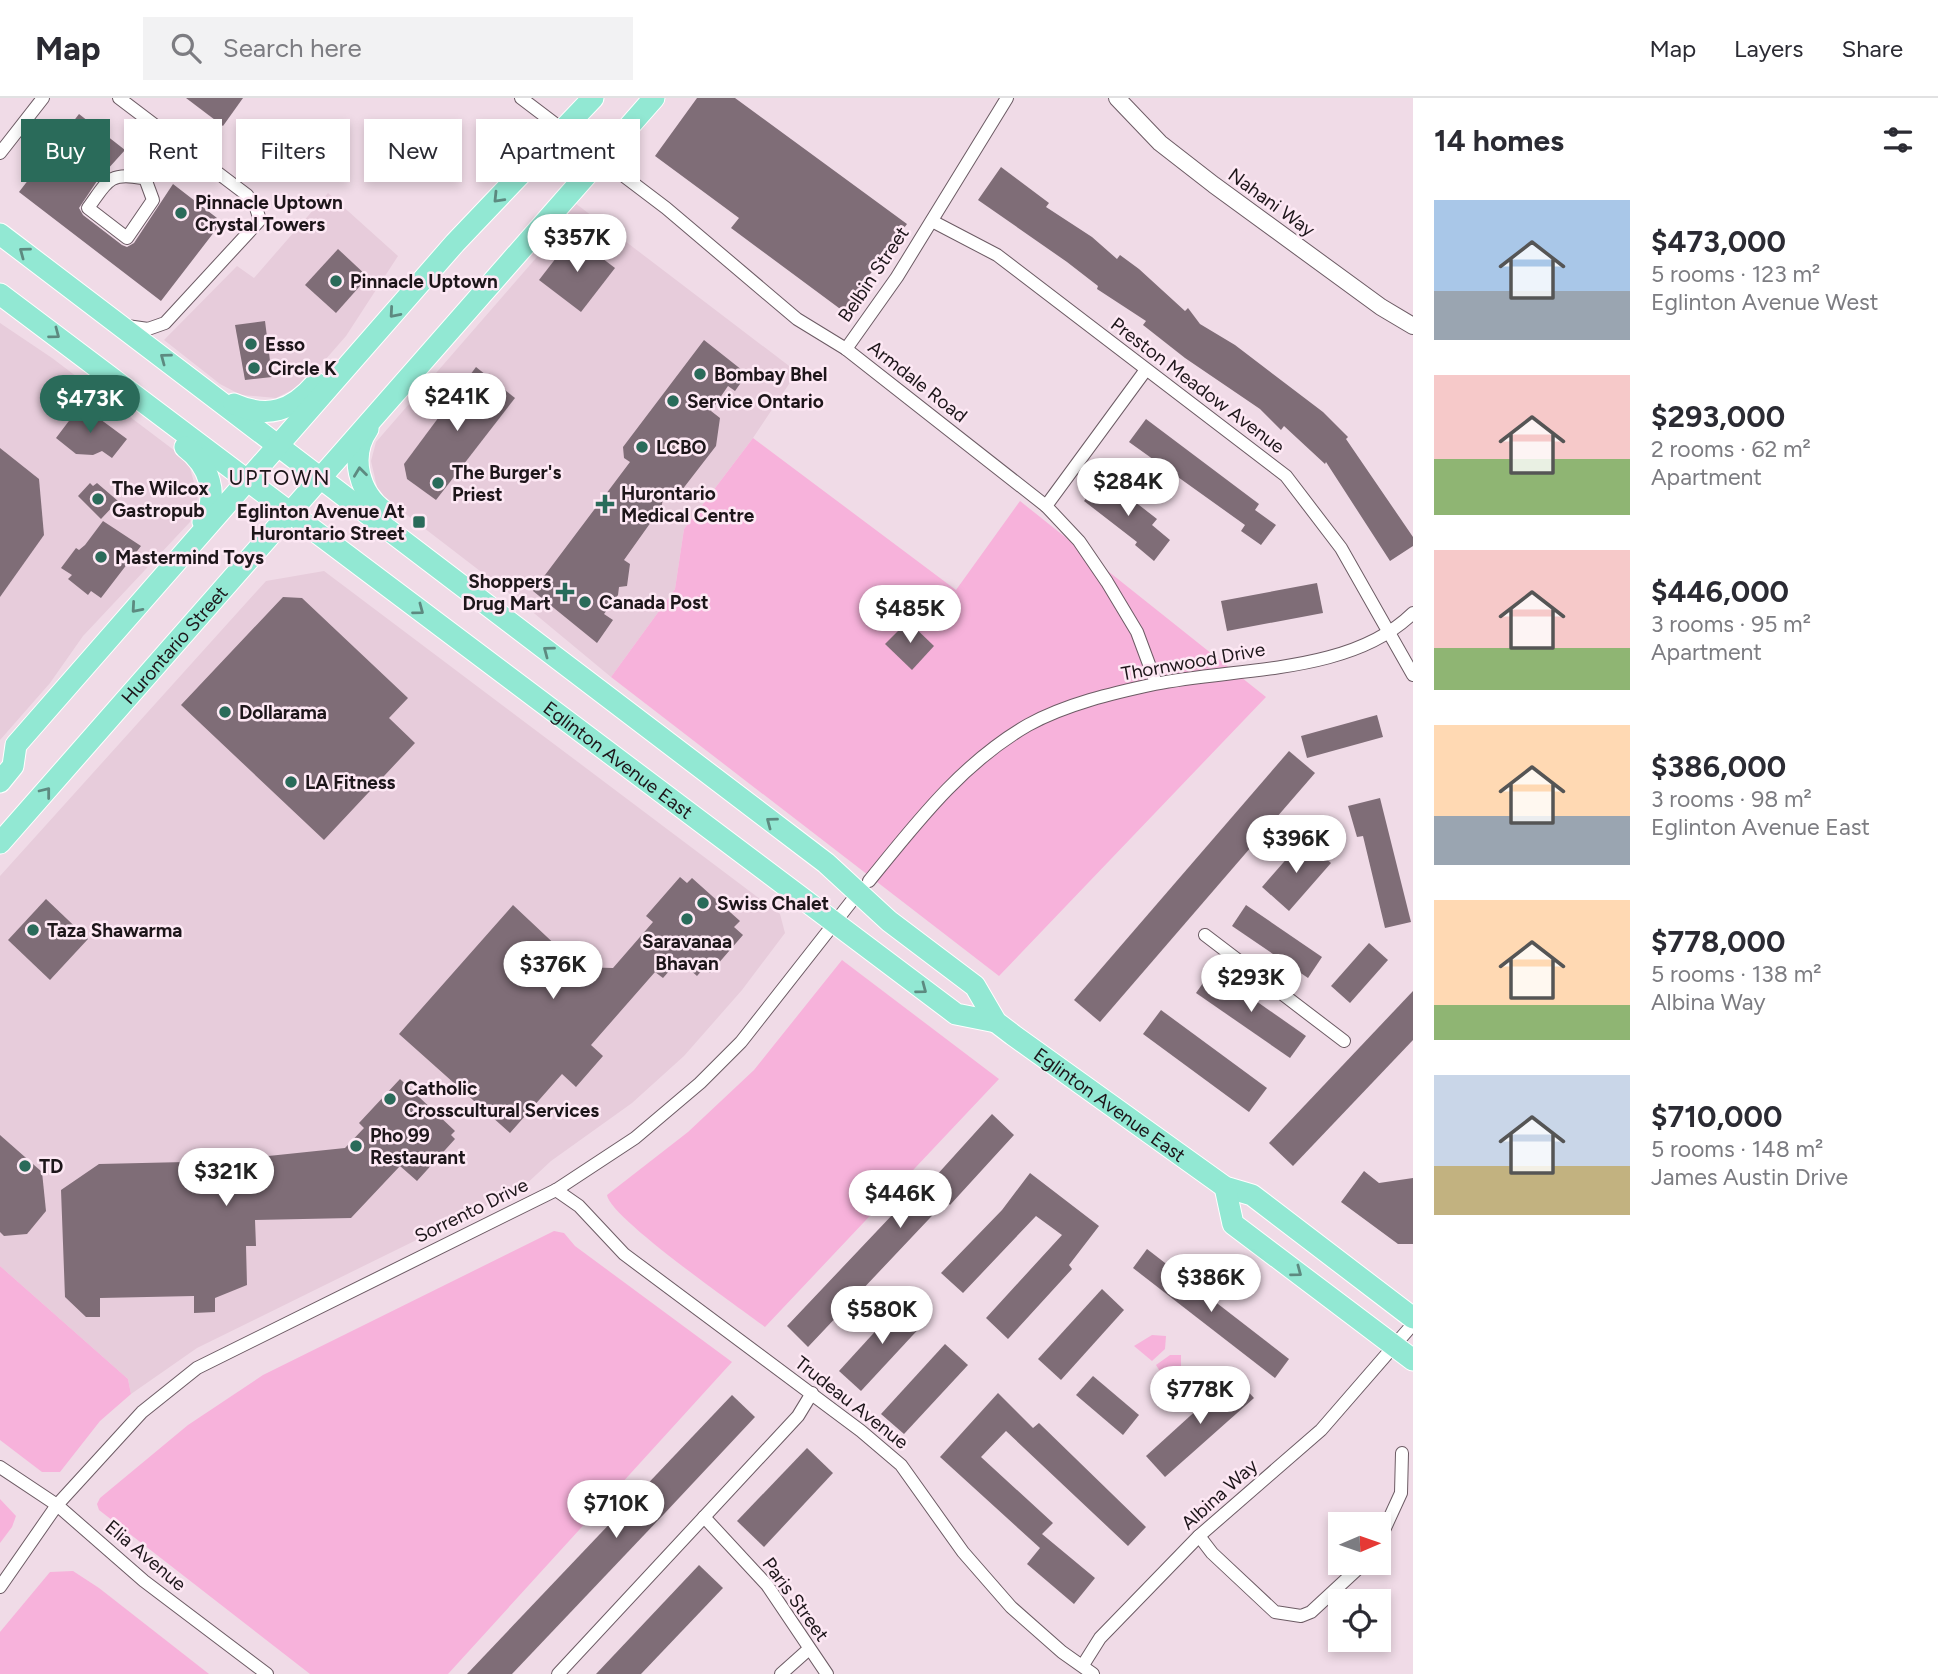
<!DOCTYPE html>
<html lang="en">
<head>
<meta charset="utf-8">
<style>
  body { margin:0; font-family:Figtree,sans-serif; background:#f2f2f3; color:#2b2b33; height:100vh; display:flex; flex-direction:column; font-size:26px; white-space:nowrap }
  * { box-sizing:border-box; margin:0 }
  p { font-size:23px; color:#7c7c81 }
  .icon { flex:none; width:38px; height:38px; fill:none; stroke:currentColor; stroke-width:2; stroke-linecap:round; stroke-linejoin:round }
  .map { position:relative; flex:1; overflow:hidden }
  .sheet { display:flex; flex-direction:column; background:#fff; width:525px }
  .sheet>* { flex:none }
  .top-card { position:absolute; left:21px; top:21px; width:665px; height:63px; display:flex; gap:14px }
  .needle { width:46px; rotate:88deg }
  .fabs { position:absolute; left:1328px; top:1414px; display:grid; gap:14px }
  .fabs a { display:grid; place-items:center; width:63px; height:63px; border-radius:0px; background:#fff; box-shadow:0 4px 10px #0003; font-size:35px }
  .price { position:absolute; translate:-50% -60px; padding:0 16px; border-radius:24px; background:#fff; color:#222; font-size:23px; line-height:46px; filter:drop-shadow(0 2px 4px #0008) }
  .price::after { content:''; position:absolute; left:50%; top:42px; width:21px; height:16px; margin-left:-10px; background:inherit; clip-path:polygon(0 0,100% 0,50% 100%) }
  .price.active { background:#2a6b5a; color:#fff }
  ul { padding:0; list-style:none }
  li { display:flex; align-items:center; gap:21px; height:175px; padding:0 21px }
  li span { display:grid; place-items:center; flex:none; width:196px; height:140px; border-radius:0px; color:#555 }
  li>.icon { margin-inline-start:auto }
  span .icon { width:84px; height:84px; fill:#fffc; stroke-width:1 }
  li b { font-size:30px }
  h2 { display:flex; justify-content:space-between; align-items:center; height:84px; padding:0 21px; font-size:30px }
  .chip { padding:0 24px; border-radius:0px; background:#fff; box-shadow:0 4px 10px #0003; font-size:24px; line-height:63px }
  .chip.active { background:#2a6b5a; color:#fff }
  header { display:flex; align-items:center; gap:42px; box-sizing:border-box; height:98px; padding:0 35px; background:#fff; border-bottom:2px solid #e1e1e2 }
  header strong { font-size:33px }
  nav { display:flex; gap:38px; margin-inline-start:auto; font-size:24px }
  .search { width:490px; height:63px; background:#f2f2f3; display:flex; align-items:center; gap:18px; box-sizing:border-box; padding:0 24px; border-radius:0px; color:#7c7c81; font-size:26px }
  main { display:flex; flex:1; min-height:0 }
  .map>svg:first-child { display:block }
  .built { fill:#e7ccdb }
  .green { fill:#f7b2db }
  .building { fill:#7f6d77 }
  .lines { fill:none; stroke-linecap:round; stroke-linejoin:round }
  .minor-casing { stroke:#6c5b64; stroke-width:14 }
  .tertiary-casing { stroke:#6c5b64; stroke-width:18 }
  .primary-casing { stroke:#fff; stroke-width:23 }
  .minor { stroke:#fff; stroke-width:12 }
  .tertiary { stroke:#fff; stroke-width:16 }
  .primary { stroke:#92e8d3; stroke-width:21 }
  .oneway { stroke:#5d8a80 }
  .poi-dot { fill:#2a6b5a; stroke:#fde8f4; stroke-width:2.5 }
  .labels { text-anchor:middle; stroke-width:5; stroke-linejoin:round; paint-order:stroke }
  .poi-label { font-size:19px; font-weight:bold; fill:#1d161a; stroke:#fde8f4; text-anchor:start }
  .street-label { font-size:19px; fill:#1d161a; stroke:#fde8f4 }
  .neighbourhood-label { font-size:21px; letter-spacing:2px; fill:#1d161a; stroke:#fde8f4 }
</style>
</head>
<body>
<header>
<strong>Map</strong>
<div class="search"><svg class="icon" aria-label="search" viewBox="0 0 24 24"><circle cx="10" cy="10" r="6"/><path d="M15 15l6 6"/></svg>Search here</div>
<nav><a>Map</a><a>Layers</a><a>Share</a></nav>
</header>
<main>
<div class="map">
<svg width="1413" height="1576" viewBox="0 0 1413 1576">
  <rect width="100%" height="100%" fill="#f0dbe7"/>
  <!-- built -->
  <g class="built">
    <path d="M328,95l70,63 -52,80 -42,48 -28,14 -35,-3 -21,-11 -56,-44 73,-74 17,12z"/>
    <path d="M575,105l222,169 -44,66 -69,91 -9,60 -64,88 -88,-73 -138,-106 -8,-11 -6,-26 5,-19 167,-192 17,-30z"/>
    <path d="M0,225l52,35 131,99 7,11 8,29 -8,25 -107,114 -33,47 -50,57z"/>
    <path d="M324,473l456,343 5,19 -43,57 -58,66 -52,47 -81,58 -29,27 -325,160 -66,46 -3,-15 -128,-113v-390l266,-295z"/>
  </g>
  <!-- green -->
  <g class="green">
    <path d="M753,340l203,152 64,-89 246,196 -267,279 -388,-299 64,-88 9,-60z"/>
    <path d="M842,862l157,119 -234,248c-25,-19 -155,-109 -158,-132l81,-63 66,-62z"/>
    <path d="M554,1133l10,2 11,13 157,116 -284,312h-138l-211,-164 -2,-6 3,-6 88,-73 75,-50z"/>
    <path d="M0,1168l128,113 3,15 -31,27 -40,51h-18l-42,-32z"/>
    <path d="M1152,1237l14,1 -1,13 -13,12 -18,-15z"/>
    <path d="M1170,1257h11v14l-12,17 -13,-21z"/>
    <path d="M0,1401l16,17 -4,11 -12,16z"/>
    <path d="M73,1473l26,17 110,86h-209v-42l50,-60z"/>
  </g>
  <!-- building -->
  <g class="building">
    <path d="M186,0h57l-20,28z"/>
    <path d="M697,0h38l172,126 -64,87 -112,-83 8,-10 -84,-62z"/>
    <path d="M79,16l46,36 -28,31 -18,27 4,7 39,30 5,2 7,-4 39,-59 44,34 -3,5 4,4 -57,74 -142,-109z"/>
    <path d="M1001,69l48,36 -3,4 46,30 25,22 3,-4 19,14 46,42 3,-3 12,16 35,21 88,67 25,25 -2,2 67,98v9l-23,15 -64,-99 -1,2 -41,-38 -3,4 -21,-21 -75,-51 -42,-33 3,-4 -49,-32 1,-3 -31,-24 -89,-62z"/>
    <path d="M573,138l42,32 -34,44 -42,-32z"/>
    <path d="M338,151l30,28 -32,36 -31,-28z"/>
    <path d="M265,223l7,56 -27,3 -10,-55z"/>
    <path d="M704,242l43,34 -12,17 -7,-5 -17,25 9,7 -4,28 -41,53 -12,1 -2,8 -37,52 6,4 -3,22 -8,1 -1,8 -14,19 9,6 -16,23 -64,-52 97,-129 -6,-4 -1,-11z"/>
    <path d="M476,269l39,31 -79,102 -29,-21 -3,-15z"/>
    <path d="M81,307l46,34 -15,19 -10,-7 -9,4 -17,-1 -20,-16z"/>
    <path d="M1146,321l113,85 -4,6 21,15 -15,20 -20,-14 4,-6 -116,-83z"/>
    <path d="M0,350l39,31 5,56 -44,62z"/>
    <path d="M1103,379l54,42 -5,6 18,15 -16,21 -19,-16 2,-3 -53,-41z"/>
    <path d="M90,385l3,3 4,-3 21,18 -17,18 -23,-23z"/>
    <path d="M103,423l38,25 -40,52 -10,-7 -3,4 -20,-16 4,-4 -11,-7 15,-20 3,2 6,-5z"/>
    <path d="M1317,485l6,30 -96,18 -6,-30z"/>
    <path d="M283,499l19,1 106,100 -19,20 26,25 -91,97 -143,-135z"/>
    <path d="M908,523l26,25 -22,24 -27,-26z"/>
    <path d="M1377,617l6,22 -76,21 -6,-22z"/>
    <path d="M1289,653l26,22 -215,249 -26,-22z"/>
    <path d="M1380,700l31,124 -26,6 -22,-92 -6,1 -9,-31z"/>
    <path d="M1304,741l27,24 -42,48 -27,-24z"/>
    <path d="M680,779l7,6 5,-5 48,43 -6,6 9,8 -33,38 -6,-5 -7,8 -18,-16 -16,18 -8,-6 -64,73 12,11 -27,31 -14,-13 -52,59 -111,-99 114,-129 66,62 34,1 40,-46 -7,-6z"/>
    <path d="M46,801l42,40 -38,41 -42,-40z"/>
    <path d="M1246,807l76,52 -14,21 -76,-52z"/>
    <path d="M1369,845l19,17 -38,43 -19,-17z"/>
    <path d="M1212,872l94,66 -16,22 -94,-65z"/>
    <path d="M1413,893v49l-120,126 -24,-23z"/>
    <path d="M1161,912l106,78 -18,24 -106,-78z"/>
    <path d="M400,981l55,52 -4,4 4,4 -38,42 -17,-15 -49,52 -96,2 1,26h-10l1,39 -32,13v14l-21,1v-17l-94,2v19h-14l-21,-20 -4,-107 38,-26 86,-2 14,12 17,-2 16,10 16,-24 97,-10 19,-20 -5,-5z"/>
    <path d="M992,1016l22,21 -64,70 -4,-4 -138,146 -21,-21 125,-132 4,4z"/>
    <path d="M0,1037l42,37 4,39 -19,23 -23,2 -4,-4z"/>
    <path d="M1364,1073l15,12 34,-5v66h-15l-57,-42z"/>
    <path d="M1030,1075l69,53 -30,39 3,4 -64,70 -22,-21 76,-83 -26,-19 -73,77 -22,-20 61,-63z"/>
    <path d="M1147,1151l142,110 -14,19 -142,-110z"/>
    <path d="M1102,1191l22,21 -63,70 -23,-21z"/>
    <path d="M903,1203l22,21 -64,69 -22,-20z"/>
    <path d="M945,1246l23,21 -64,69 -23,-20z"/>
    <path d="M1093,1278l46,39 -16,20 -47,-40z"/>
    <path d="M1234,1278l20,22 -89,79 -19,-21z"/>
    <path d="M998,1295l35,35 6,-5 107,104 -18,19 -122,-115 -25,26 72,66 -11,11 53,44 -21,26 -47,-40 13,-16 -100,-91z"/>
    <path d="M732,1297l23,22 -91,97 -152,160h-45z"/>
    <path d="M807,1350l26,25 -69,74 -27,-26z"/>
    <path d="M699,1467l24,23 -82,86h-45z"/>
  </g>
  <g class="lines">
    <defs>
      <g id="minor">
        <path d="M119,0l128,97 8,10 5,15 -95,103 -17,6 -21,-3"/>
        <path d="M521,0l145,110 131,111 49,30 200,157 33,35 28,41 30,50 19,51"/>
        <path d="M171,39l-30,41c-33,-7 -35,6 -53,30l39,30 26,-38 -7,-19 29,-41"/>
        <path d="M0,55l43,-55"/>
        <path d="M932,123l65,34 289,221 55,72 72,127"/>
        <path d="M846,251l51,-72 110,-179"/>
        <path d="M1046,408l99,-135"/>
        <path d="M869,783c48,-59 93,-118 159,-156 38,-21 85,-32 127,-41 81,-17 195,-9 258,-71"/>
        <path d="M1205,837l139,106"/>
        <path d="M556,1092l23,16 45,48 237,177 40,34 62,87 48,55 51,45 31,22"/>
        <path d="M0,1369l57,38 87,76 123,93"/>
        <path d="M704,1419l63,68 60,89"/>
        <path d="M1199,1438l13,17 63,59 26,4 10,-4 53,-49"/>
        <path d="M1379,1443l22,-48 1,-40"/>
        <path d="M0,1489l57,-82 85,-93 55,-44 359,-178 79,-52 65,-55 41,-41 117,-149"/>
        <path d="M1083,1567l17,-27 99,-102 122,-106 92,-106"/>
        <path d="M558,1576l240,-258 14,-23"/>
        <path d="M781,1576l28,-25"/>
      </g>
      <path id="tertiary" d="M1117,0l43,45 54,42 167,122 32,19"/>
      <g id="primary">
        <path id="s1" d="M0,136l826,629 63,58 86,65 21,36 17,13 212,152 27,8 161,123"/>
        <path id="s2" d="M0,196l956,720 40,8"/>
        <path d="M234,306c34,15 58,7 82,-21"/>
        <path d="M368,331c-19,27 -9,64 16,82"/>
        <path d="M185,349c24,18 35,48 18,75"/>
        <path d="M0,684l13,-16 3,-21 439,-502 138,-145"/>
        <path id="s3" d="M0,745l654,-745"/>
        <path d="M1225,1089l8,37 180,136"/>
      </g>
    </defs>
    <!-- minor casing -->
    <use href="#minor" class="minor-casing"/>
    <!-- tertiary casing -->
    <use href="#tertiary" class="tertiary-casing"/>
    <!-- primary casing -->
    <use href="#primary" class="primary-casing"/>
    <!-- minor -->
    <use href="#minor" class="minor"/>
    <!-- tertiary -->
    <use href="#tertiary" class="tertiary"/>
    <!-- primary -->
    <use href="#primary" class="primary"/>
  </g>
  <!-- one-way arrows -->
  <defs><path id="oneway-chevron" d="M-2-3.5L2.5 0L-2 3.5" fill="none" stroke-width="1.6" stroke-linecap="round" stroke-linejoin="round" transform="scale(1.75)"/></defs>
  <g class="oneway">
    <use href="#oneway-chevron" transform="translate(498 100) rotate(134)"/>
    <use href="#oneway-chevron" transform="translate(24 154) rotate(-143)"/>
    <use href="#oneway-chevron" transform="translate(394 215) rotate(131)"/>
    <use href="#oneway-chevron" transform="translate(55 236) rotate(37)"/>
    <use href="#oneway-chevron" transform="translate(165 260) rotate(-143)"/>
    <use href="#oneway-chevron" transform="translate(360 374) rotate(-97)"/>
    <use href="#oneway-chevron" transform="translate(136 510) rotate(131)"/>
    <use href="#oneway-chevron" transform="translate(419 512) rotate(37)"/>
    <use href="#oneway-chevron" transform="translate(548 553) rotate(-143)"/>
    <use href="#oneway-chevron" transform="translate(46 694) rotate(-52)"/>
    <use href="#oneway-chevron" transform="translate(771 724) rotate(-143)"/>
    <use href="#oneway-chevron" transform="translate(922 891) rotate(37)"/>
    <use href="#oneway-chevron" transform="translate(1297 1174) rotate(37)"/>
  </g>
  <!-- markers -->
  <g class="poi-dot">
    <circle cx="181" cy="115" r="7"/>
    <circle cx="336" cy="183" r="7"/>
    <circle cx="251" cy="246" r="7"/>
    <circle cx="254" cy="270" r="7"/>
    <circle cx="700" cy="276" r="7"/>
    <circle cx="673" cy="303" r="7"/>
    <circle cx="642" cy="349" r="7"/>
    <circle cx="438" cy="385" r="7"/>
    <circle cx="98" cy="401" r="7"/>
    <path d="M601.5 395.5h7v7h7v7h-7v7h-7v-7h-7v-7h7z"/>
    <rect x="412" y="417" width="14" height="14" rx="3.5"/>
    <circle cx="101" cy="459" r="7"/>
    <path d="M561.5 483.5h7v7h7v7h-7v7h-7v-7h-7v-7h7z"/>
    <circle cx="585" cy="504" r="7"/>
    <circle cx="225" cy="614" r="7"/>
    <circle cx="291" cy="684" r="7"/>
    <circle cx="703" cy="805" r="7"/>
    <circle cx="687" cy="821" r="7"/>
    <circle cx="33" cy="832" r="7"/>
    <circle cx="390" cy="1001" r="7"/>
    <circle cx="356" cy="1048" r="7"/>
    <circle cx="25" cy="1068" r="7"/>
  </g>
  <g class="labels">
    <!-- poi labels -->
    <g class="poi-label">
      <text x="195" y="111">Pinnacle Uptown<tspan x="195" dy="22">Crystal Towers</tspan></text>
      <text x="350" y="190">Pinnacle Uptown</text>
      <text x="265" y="253">Esso</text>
      <text x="268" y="277">Circle K</text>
      <text x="714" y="283">Bombay Bhel</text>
      <text x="687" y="310">Service Ontario</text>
      <text x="656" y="356">LCBO</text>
      <text x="452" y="381">The Burger's<tspan x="452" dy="22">Priest</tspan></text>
      <text x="112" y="397">The Wilcox<tspan x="112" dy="22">Gastropub</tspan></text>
      <text x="621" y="402">Hurontario<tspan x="621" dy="22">Medical Centre</tspan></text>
      <text x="405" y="420" text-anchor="end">Eglinton Avenue At<tspan x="405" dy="22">Hurontario Street</tspan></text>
      <text x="115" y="466">Mastermind Toys</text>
      <text x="551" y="490" text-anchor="end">Shoppers<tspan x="551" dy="22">Drug Mart</tspan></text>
      <text x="599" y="511">Canada Post</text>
      <text x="239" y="621">Dollarama</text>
      <text x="305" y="691">LA Fitness</text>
      <text x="717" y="812">Swiss Chalet</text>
      <text x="47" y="839">Taza Shawarma</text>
      <text x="687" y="850" text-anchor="middle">Saravanaa<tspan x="687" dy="22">Bhavan</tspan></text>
      <text x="404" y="997">Catholic<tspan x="404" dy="22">Crosscultural Services</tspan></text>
      <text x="370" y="1044">Pho 99<tspan x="370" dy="22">Restaurant</tspan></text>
      <text x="39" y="1075">TD</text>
    </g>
    <!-- street labels -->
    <g class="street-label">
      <text transform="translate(1272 104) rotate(36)" y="7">Nahani Way</text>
      <text transform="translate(873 176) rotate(-56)" y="7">Belbin Street</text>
      <text transform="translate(918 283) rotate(38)" y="7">Armdale Road</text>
      <text transform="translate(1198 287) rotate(37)" y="7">Preston Meadow Avenue</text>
      <text dy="7" stroke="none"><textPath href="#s3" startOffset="264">Hurontario Street</textPath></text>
      <text transform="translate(1193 563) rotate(-10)" y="7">Thornwood Drive</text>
      <text dy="7" stroke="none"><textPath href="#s2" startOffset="774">Eglinton Avenue East</textPath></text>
      <text dy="7" stroke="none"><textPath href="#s1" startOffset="1414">Eglinton Avenue East</textPath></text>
      <text transform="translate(471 1112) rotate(-26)" y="7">Sorrento Drive</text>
      <text transform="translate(852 1304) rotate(38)" y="7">Trudeau Avenue</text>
      <text transform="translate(1219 1396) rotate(-42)" y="7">Albina Way</text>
      <text transform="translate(146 1457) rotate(40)" y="7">Elia Avenue</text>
      <text transform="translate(796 1501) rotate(54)" y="7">Paris Street</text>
    </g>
    <!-- neighbourhood labels -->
    <g class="neighbourhood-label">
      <text x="280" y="387">UPTOWN</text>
    </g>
  </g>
</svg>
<div class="fabs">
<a><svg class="needle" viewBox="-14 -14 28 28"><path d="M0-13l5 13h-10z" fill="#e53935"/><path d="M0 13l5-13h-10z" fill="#7c7c81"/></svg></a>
<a><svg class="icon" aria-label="locate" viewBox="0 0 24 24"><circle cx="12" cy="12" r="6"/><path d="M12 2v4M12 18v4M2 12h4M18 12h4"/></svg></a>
</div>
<b class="price" style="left:577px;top:176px">$357K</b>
<b class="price" style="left:457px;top:335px">$241K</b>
<b class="price active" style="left:90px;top:337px">$473K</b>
<b class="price" style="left:1128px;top:420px">$284K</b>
<b class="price" style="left:910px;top:547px">$485K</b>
<b class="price" style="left:1296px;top:777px">$396K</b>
<b class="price" style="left:553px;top:903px">$376K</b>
<b class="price" style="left:1251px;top:916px">$293K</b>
<b class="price" style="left:226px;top:1110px">$321K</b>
<b class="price" style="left:900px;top:1132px">$446K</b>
<b class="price" style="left:1211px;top:1216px">$386K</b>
<b class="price" style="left:882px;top:1248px">$580K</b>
<b class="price" style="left:1200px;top:1328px">$778K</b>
<b class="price" style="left:616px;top:1442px">$710K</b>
<div class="top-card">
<a class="chip active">Buy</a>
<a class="chip">Rent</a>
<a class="chip">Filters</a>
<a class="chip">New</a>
<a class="chip">Apartment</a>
</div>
</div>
<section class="sheet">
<h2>14 homes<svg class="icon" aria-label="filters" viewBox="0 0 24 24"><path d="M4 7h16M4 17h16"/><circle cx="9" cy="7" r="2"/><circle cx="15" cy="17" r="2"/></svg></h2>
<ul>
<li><span style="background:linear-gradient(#a9c7e8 65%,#9aa5b1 0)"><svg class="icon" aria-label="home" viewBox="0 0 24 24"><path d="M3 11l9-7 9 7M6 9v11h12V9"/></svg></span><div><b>$473,000</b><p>5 rooms · 123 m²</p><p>Eglinton Avenue West</p></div></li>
<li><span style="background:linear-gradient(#f6c9c9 60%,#8fb573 0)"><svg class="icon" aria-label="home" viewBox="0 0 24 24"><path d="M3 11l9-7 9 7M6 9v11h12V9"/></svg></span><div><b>$293,000</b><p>2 rooms · 62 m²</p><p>Apartment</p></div></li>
<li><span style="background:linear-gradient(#f6c9c9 70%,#8fb573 0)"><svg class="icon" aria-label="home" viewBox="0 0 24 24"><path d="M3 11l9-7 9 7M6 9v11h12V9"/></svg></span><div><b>$446,000</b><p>3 rooms · 95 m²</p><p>Apartment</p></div></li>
<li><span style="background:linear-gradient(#ffd9b3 65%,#9aa5b1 0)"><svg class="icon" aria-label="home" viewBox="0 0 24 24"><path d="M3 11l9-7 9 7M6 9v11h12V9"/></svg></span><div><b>$386,000</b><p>3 rooms · 98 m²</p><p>Eglinton Avenue East</p></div></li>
<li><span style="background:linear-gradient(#ffd9b3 75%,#8fb573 0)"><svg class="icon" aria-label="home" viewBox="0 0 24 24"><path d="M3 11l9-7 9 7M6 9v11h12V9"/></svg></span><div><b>$778,000</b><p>5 rooms · 138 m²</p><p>Albina Way</p></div></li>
<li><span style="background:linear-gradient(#c9d6e8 65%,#c2b280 0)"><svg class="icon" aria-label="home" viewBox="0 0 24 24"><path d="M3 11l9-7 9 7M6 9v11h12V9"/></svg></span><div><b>$710,000</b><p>5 rooms · 148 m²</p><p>James Austin Drive</p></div></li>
</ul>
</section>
</main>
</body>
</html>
